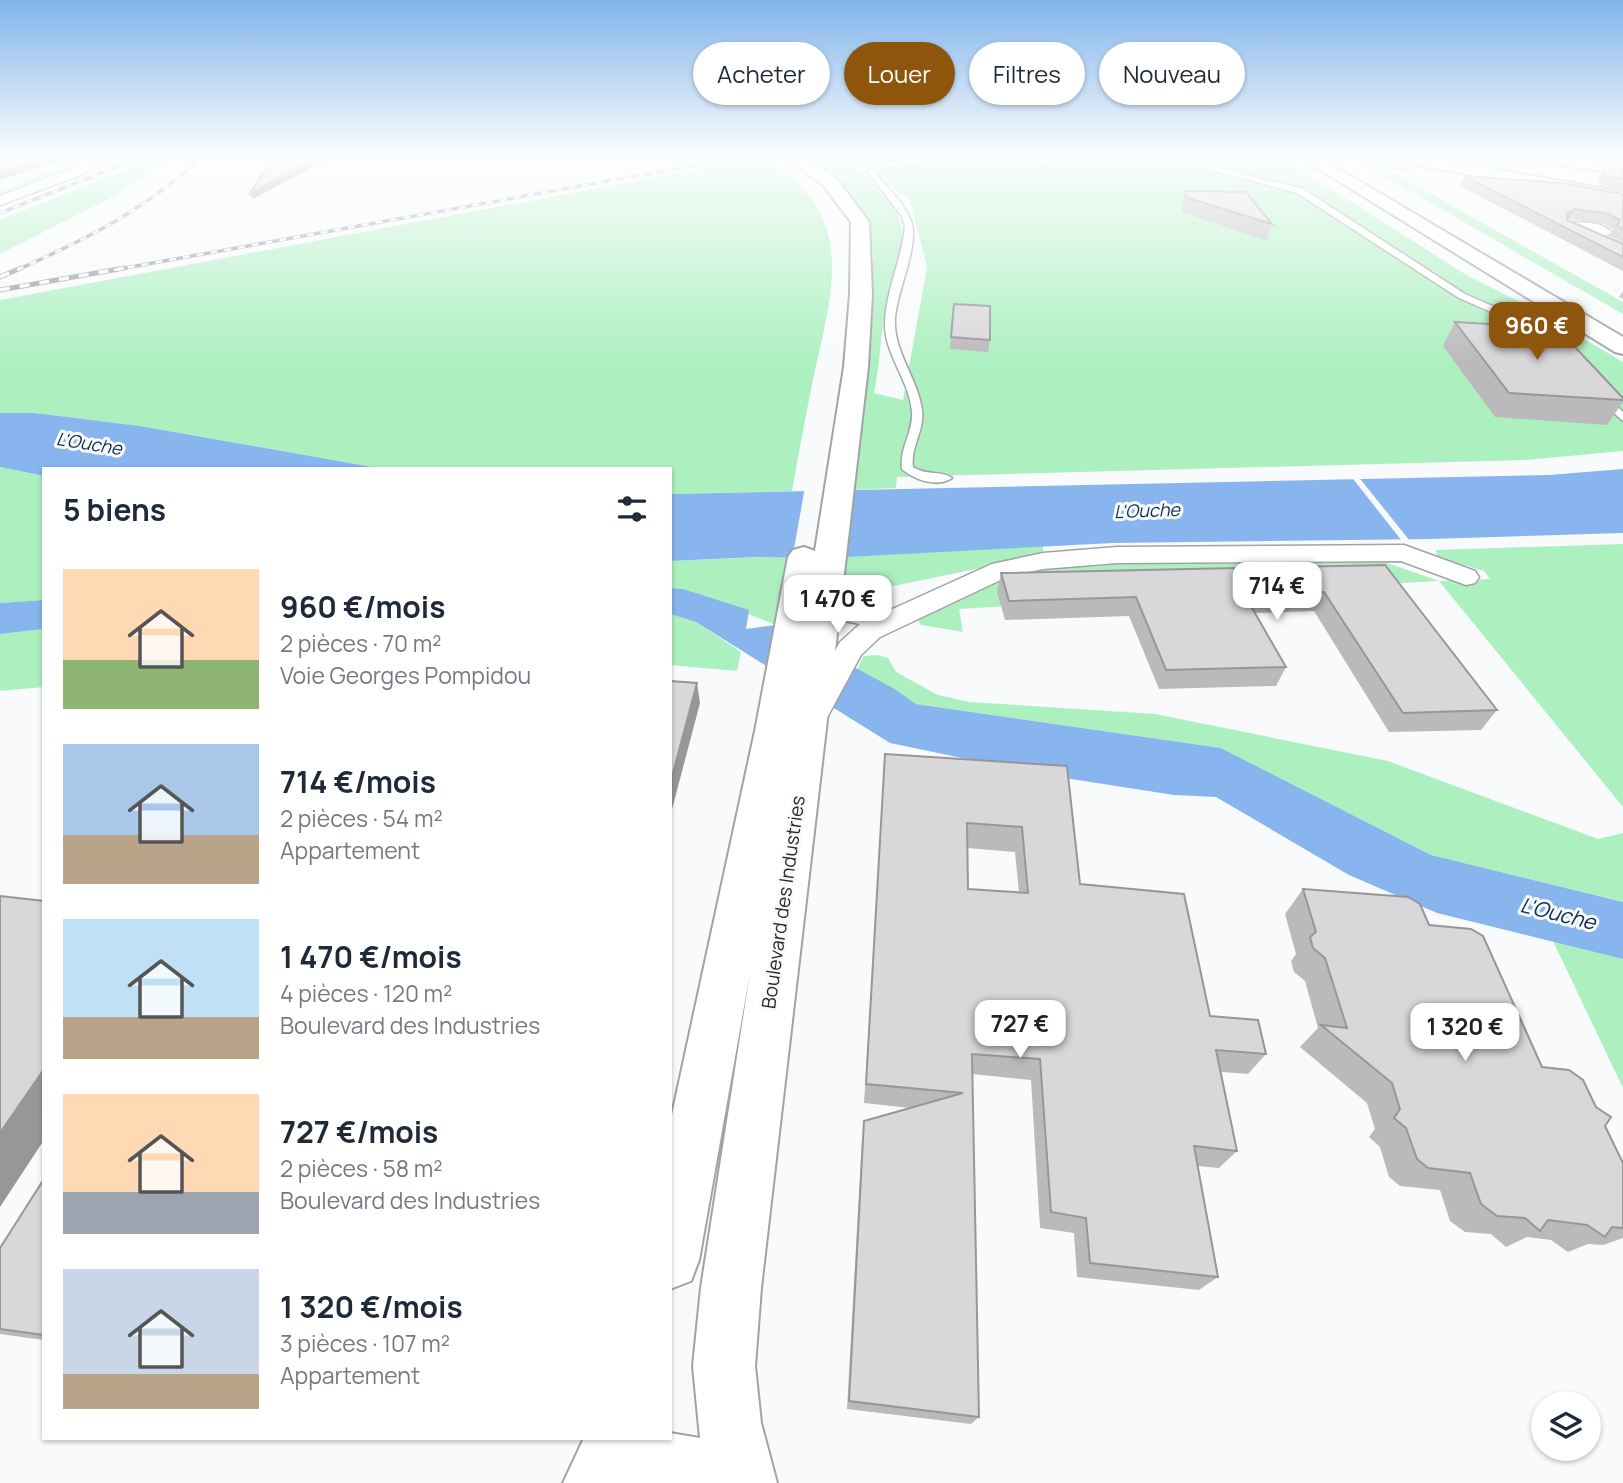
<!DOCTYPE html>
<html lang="fr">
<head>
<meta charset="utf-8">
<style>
  body { margin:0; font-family:Manrope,sans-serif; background:#f6f6f7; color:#1f2937; height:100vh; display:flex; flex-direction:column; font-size:26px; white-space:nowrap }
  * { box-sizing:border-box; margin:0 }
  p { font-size:23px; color:#747a83 }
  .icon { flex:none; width:38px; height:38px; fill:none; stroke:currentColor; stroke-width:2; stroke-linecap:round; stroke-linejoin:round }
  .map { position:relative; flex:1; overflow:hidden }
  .details { position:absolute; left:42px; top:467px; width:630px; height:973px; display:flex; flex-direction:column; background:#fff; border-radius:0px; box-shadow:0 2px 5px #0004 }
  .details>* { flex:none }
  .hud { position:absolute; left:693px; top:42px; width:665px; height:63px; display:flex; gap:14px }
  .fabs { position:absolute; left:1531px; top:1391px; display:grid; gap:14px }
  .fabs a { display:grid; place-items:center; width:70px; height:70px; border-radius:50%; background:#fff; box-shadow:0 2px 5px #0004; font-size:35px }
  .price { position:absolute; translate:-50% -60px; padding:0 16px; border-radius:14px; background:#fff; color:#222; font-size:23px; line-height:46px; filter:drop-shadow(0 2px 4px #0008) }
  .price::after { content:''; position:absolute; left:50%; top:42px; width:21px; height:16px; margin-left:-10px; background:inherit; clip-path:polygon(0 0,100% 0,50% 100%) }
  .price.active { background:#8e550d; color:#fff }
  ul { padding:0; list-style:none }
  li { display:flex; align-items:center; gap:21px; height:175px; padding:0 21px }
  li span { display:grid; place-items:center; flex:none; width:196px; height:140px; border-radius:0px; color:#555 }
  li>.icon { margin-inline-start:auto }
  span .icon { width:84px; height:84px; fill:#fffc; stroke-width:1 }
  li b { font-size:30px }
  h2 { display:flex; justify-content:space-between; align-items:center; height:84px; padding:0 21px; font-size:30px }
  .chip { padding:0 24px; border-radius:32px; background:#fff; box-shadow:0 2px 5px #0004; font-size:24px; line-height:63px }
  .chip.active { background:#8e550d; color:#fff }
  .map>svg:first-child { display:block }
  .green { fill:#adf0c0 }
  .water { fill:#88b5ee }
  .pier { fill:#f8fafc }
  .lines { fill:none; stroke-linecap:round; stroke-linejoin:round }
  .lane-casing { stroke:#a1a3a5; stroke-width:3 }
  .street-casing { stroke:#a1a3a5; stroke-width:3 }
  .primary-casing { stroke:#a1a3a5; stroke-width:4 }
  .highway-casing { stroke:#a1a3a5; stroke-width:4 }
  .lane { fill:#fff; fill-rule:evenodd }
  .street { fill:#fff; fill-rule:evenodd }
  .primary { fill:#fff; fill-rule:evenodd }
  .highway { fill:#fff; fill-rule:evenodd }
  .rail-far1-casing { stroke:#959698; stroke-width:3.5 }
  .rail-casing { stroke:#959698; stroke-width:5 }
  .rail-far1 { stroke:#f8fafc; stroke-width:2.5; stroke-dasharray:7; stroke-linecap:butt }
  .rail { stroke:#f8fafc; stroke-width:3.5; stroke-dasharray:10; stroke-linecap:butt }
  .wall { fill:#bbb9bb; fill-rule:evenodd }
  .shaded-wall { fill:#989698 }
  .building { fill:#d9d7d9; stroke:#989698; stroke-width:2; fill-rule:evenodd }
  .labels { text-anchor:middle; stroke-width:6; stroke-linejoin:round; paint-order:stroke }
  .far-water-label { font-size:18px; font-style:italic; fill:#0e2d51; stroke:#f8fafc }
  .street-label { font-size:19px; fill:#28292a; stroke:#f8fafc }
  .water-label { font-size:21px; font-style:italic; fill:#0e2d51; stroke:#f8fafc }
</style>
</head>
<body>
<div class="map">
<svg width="1623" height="1483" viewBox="0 0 1623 1483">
  <rect width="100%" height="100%" fill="#f8fafc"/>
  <!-- green -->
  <g class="green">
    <path d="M74,156h44l-118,47v-12l54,-21z"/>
    <path d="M159,156h12l-53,38 -118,60v-34z"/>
    <path d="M834,156c30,17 73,47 68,89 -3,25 -13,49 -18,73 -4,25 -5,51 -10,75l29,7 24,-133 -17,-67 -66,-44h445l4,2 -8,2 180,114 72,37 86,51v89l-97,9 -629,17 -1,11 -48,2 25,-234c-3,-48 -33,-73 -71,-99z"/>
    <path d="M1349,156l30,2 4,9 240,135v12z"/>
    <path d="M1420,156h91l20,5 -29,8z"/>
    <path d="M764,157c14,10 30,20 41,34 47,52 21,125 9,184 -8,38 -15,77 -22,116l-122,3v-25h-286l-244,-43 -105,-13h-35v-113z"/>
    <path d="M0,467l44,9v124l-44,3z"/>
    <path d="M1623,544v263l-184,-226 -480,28 4,23 -42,-7 -3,-5 75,-40 100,-20 288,1 58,20 51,-2 -6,-8 -47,-14 -1,-7z"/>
    <path d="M1043,546v9l-173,36h-16l-12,-7 -1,-27z"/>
    <path d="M789,556l-13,69 -93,-36 -13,-1v-27z"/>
    <path d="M670,614l26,8 45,30 -4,19 -67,-6z"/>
    <path d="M44,629v58l-44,4v-57z"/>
    <path d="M877,655l11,3 8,14 42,23 32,7 185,12 233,47 210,78 25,-6v69l-192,-47 -210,-107 -305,-44 -59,-35 7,-13z"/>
    <path d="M1553,941l70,16v131z"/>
  </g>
  <!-- water -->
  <g class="water">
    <path d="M0,413h35l105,13 244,43h-340v7l-44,-9z"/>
    <path d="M1623,469v64l-191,6 -319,4 -285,15 -70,-1 -88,4v-67l879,-19z"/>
    <path d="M670,588l13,1 66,21 -3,19 30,-4 117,63 23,16 305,44 210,107 192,47v57l-186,-46 -88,-38 -133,-78 -42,-2 -135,-21 -149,-31 -194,-121 -26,-8z"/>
    <path d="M44,600v29l-44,5v-31z"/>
  </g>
  <!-- pier -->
  <g class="pier">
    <path d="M1350,475h7l53,66h-8z"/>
    <path d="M805,487h44l-8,72 -49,1z"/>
  </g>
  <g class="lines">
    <defs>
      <g id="lane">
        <path d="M971,156h24l-102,10 -19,6c12,15 33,33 38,52 6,25 -15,67 -17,94 -2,34 23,60 27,92 3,20 -12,37 -9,57 14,9 28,3 39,11 -14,10 -38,2 -50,-9 -3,-21 12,-38 10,-58 -3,-30 -25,-54 -27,-83 -1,-34 17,-68 20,-102l-4,-11 -34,-44 25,-9z"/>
        <path d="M1019,156l20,4 95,-4 -96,8z"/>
        <path d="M1159,156h10l134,33 162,105 55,24 28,22 -8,2 -26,-20 -55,-24 -162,-105z"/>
        <path d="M1598,395h8l17,17v9l-25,-22z"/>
      </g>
      <g id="street">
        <path d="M91,156h16l-26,19 -81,30v-9l71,-27z"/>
        <path d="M1514,156h33l76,10v8l-103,-14z"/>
        <path d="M1569,222c15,1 31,-1 43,10l-7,5 18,7v11l-59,-25v-6z"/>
        <path d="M1404,545l71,26 4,6 -4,6 -9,2 -65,-24 -284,2 -74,6 -34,7 -129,61 -19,18 -39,72 -11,3 -11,-3 -4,-8 44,-77 20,-18 -71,-14 -4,-6 4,-6 10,-3 89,16 104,-47 51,-11 74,-6z"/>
      </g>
      <g id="primary">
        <path d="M783,156h19l34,22 33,44 3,72 -4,73 -107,921 -6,78 6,57 16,60h-214l21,-45h86v-5l30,5 -7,-72 8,-78 49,-315 -51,287 -8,21 -21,8v-165l85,-393 33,-174 5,-7 11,-3 11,4 29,-184 6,-73 1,-72 -27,-36z"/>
        <path d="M1386,156h34l203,36v10l-229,-41z"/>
      </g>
      <path id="highway" d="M1298,156h19l306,181v17l-8,-2z"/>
    </defs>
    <!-- lane casing -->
    <use href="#lane" class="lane-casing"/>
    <!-- street casing -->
    <use href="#street" class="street-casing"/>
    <!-- primary casing -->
    <use href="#primary" class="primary-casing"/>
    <!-- highway casing -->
    <use href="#highway" class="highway-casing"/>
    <!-- lane -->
    <use href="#lane" class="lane"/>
    <!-- street -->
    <use href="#street" class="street"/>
    <!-- primary -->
    <use href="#primary" class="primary"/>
    <!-- highway -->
    <use href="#highway" class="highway"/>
    <defs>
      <g id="rail-far1">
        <path d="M0,213l144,-57"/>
        <path d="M17,270c68,-30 132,-62 185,-114"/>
        <path d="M114,270l633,-114"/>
      </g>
      <g id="rail">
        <path d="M0,277l21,-9"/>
        <path d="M0,290l124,-22"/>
      </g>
    </defs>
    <!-- rail-far1 casing -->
    <use href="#rail-far1" class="rail-far1-casing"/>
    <!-- rail casing -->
    <use href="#rail" class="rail-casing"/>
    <!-- rail-far1 -->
    <use href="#rail-far1" class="rail-far1"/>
    <!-- rail -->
    <use href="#rail" class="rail"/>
  </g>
  <!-- wall -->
  <g class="wall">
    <path d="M1392,156h16l8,2 -7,13 -18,-2 -2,-8z"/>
    <path d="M1565,156h58v8z"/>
    <path d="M1605,164l18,2v24l-25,-5 2,-12z"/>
    <path d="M1464,176l159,18v48l-13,-6 4,-6 -10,-6 -35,-5 -2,1 56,24v27l-163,-85z"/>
    <path d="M1186,191l86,33 -6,16 -85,-28z"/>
    <path d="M1623,291v8l-4,-2z"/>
    <path d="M954,304l36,36 -2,12 -38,-3z"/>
    <path d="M1455,322l168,76v4l-16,23 -112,-8 -52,-71z"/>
    <path d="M1385,565l112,145 -16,20 -92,2 -75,-121 -59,2 31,54 -10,19 -117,3 -30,-73 -124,4 -8,-28 4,-19z"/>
    <path d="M885,754l182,12 13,118 130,132 56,38 -18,20 -27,-2 16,79 -18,17 -21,-2 20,111 -19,13 -122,-13 -3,-44 -34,-5 -9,-148 -59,-6 7,343 -8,7 -124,-15 15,-270 2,-18 46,-13 -46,-5zM967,848l48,4 4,41 -51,-4z"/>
    <path d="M1303,889l126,36 113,142 63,59 18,37v75l-20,7 -15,-1 -20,8 -17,-12 -24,-3 -21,10 -15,-13 -26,-2 -15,-11 -10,-31 -40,-4 -11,-9 -9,-30 -11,-10 6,-8 -8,-26 -67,-56 18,-19 -13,-47 -11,-9 -3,-11 5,-7 -11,-40z"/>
    <path d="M44,1179v161l-44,-6v-86z"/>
  </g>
  <!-- shaded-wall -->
  <g class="shaded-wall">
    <path d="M57,156l3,5 -60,19v-7z"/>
    <path d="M321,156h13l-81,43 -3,-6z"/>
    <path d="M1575,209l-6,10 -7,4 5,-10z"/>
    <path d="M697,683l3,20 -30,114v-33z"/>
    <path d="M44,1069v71l-44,67v-74z"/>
  </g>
  <!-- building -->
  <g class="building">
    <path d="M0,156h56l-56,17z"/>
    <path d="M274,156h47l-71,37z"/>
    <path d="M1394,156h14l8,2 -3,4 -18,-2z"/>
    <path d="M1605,164l18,2v13l-20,-4z"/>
    <path d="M1464,176l97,7 62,11v35l-6,-3 3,-6 -11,-6 -34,-5 -8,4v7l56,24v13z"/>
    <path d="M1186,191l60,1 26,32 -87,-27z"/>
    <path d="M954,304l36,2v34l-39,-3z"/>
    <path d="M1455,322l102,6 66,70v2l-114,-7z"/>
    <path d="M1385,565l112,145 -94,3 -79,-121 -80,2 42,73 -120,3 -30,-73 -127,4 -8,-28z"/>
    <path d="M670,681l27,2 -27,101z"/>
    <path d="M885,754l182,12 13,118 104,10 26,122 48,4 8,34 -50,-4 21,101 -43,-5 24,131 -128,-14 -4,-45 -35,-6 -11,-153 -68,-5 7,363 -130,-16 15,-280 99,-28 -97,-9zM967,823l55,4 6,66 -60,-4z"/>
    <path d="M1303,889l105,8 12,7 9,21 42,4 12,7 59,131 27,3 14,10 13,27 15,10 -6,9 18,37v65l-11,-1 -7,10 -18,-12 -39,-5 -8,11 -15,-13 -28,-2 -16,-12 -11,-31 -42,-5 -11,-9 -11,-31 -12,-10 6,-9 -8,-26 -71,-58 26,3 -22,-70 -12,-10 -3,-11 6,-5z"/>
    <path d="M0,896l44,5v168l-44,64z"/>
    <path d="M44,1179v156l-44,-6v-81z"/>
  </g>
  <!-- sky -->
  <linearGradient id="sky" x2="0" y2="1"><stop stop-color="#81b4ea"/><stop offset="0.43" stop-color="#fcfdfe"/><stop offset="1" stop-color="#fcfdfe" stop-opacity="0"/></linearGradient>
  <rect width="1623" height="363" fill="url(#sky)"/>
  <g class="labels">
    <!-- far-water labels -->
    <g class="far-water-label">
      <text transform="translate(89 444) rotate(9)" y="6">L'Ouche</text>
      <text transform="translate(1147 511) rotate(-2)" y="6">L'Ouche</text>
    </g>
    <!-- street labels -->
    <g class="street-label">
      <text transform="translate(783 902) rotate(-82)" y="7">Boulevard des Industries</text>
    </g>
    <!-- water labels -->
    <g class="water-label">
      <text transform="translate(1558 914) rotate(14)" y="7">L'Ouche</text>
    </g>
  </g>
</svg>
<div class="fabs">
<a><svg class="icon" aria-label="layers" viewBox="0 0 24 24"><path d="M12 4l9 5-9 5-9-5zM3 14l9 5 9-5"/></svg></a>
</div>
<b class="price active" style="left:1537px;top:362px">960 €</b>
<b class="price" style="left:1277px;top:622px">714 €</b>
<b class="price" style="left:838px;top:635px">1 470 €</b>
<b class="price" style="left:1020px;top:1060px">727 €</b>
<b class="price" style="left:1465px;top:1063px">1 320 €</b>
<div class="hud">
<a class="chip">Acheter</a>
<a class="chip active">Louer</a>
<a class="chip">Filtres</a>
<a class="chip">Nouveau</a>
</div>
<section class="details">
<h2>5 biens<svg class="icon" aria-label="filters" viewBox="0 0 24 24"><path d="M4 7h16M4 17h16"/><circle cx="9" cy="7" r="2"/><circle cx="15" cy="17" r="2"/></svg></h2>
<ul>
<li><span style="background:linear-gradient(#ffd9b3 65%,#8fb573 0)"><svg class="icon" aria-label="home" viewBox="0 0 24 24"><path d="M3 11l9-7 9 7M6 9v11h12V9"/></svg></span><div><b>960 €/mois</b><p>2 pièces · 70 m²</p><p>Voie Georges Pompidou</p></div></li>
<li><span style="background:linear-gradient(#a9c7e8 65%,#b9a48a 0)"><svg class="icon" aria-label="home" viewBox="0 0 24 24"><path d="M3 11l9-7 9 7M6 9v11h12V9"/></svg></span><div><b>714 €/mois</b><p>2 pièces · 54 m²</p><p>Appartement</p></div></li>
<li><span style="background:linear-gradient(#bfe0f5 70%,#b9a48a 0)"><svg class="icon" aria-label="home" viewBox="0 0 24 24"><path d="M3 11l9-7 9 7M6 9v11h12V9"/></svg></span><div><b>1 470 €/mois</b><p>4 pièces · 120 m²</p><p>Boulevard des Industries</p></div></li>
<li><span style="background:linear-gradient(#ffd9b3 70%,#9aa5b1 0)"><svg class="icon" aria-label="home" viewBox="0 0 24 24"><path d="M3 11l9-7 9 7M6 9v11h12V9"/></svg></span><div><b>727 €/mois</b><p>2 pièces · 58 m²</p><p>Boulevard des Industries</p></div></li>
<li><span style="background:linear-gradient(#c9d6e8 75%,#b9a48a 0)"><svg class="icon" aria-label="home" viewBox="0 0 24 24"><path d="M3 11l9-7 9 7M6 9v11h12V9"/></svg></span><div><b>1 320 €/mois</b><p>3 pièces · 107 m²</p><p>Appartement</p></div></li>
</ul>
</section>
</div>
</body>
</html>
